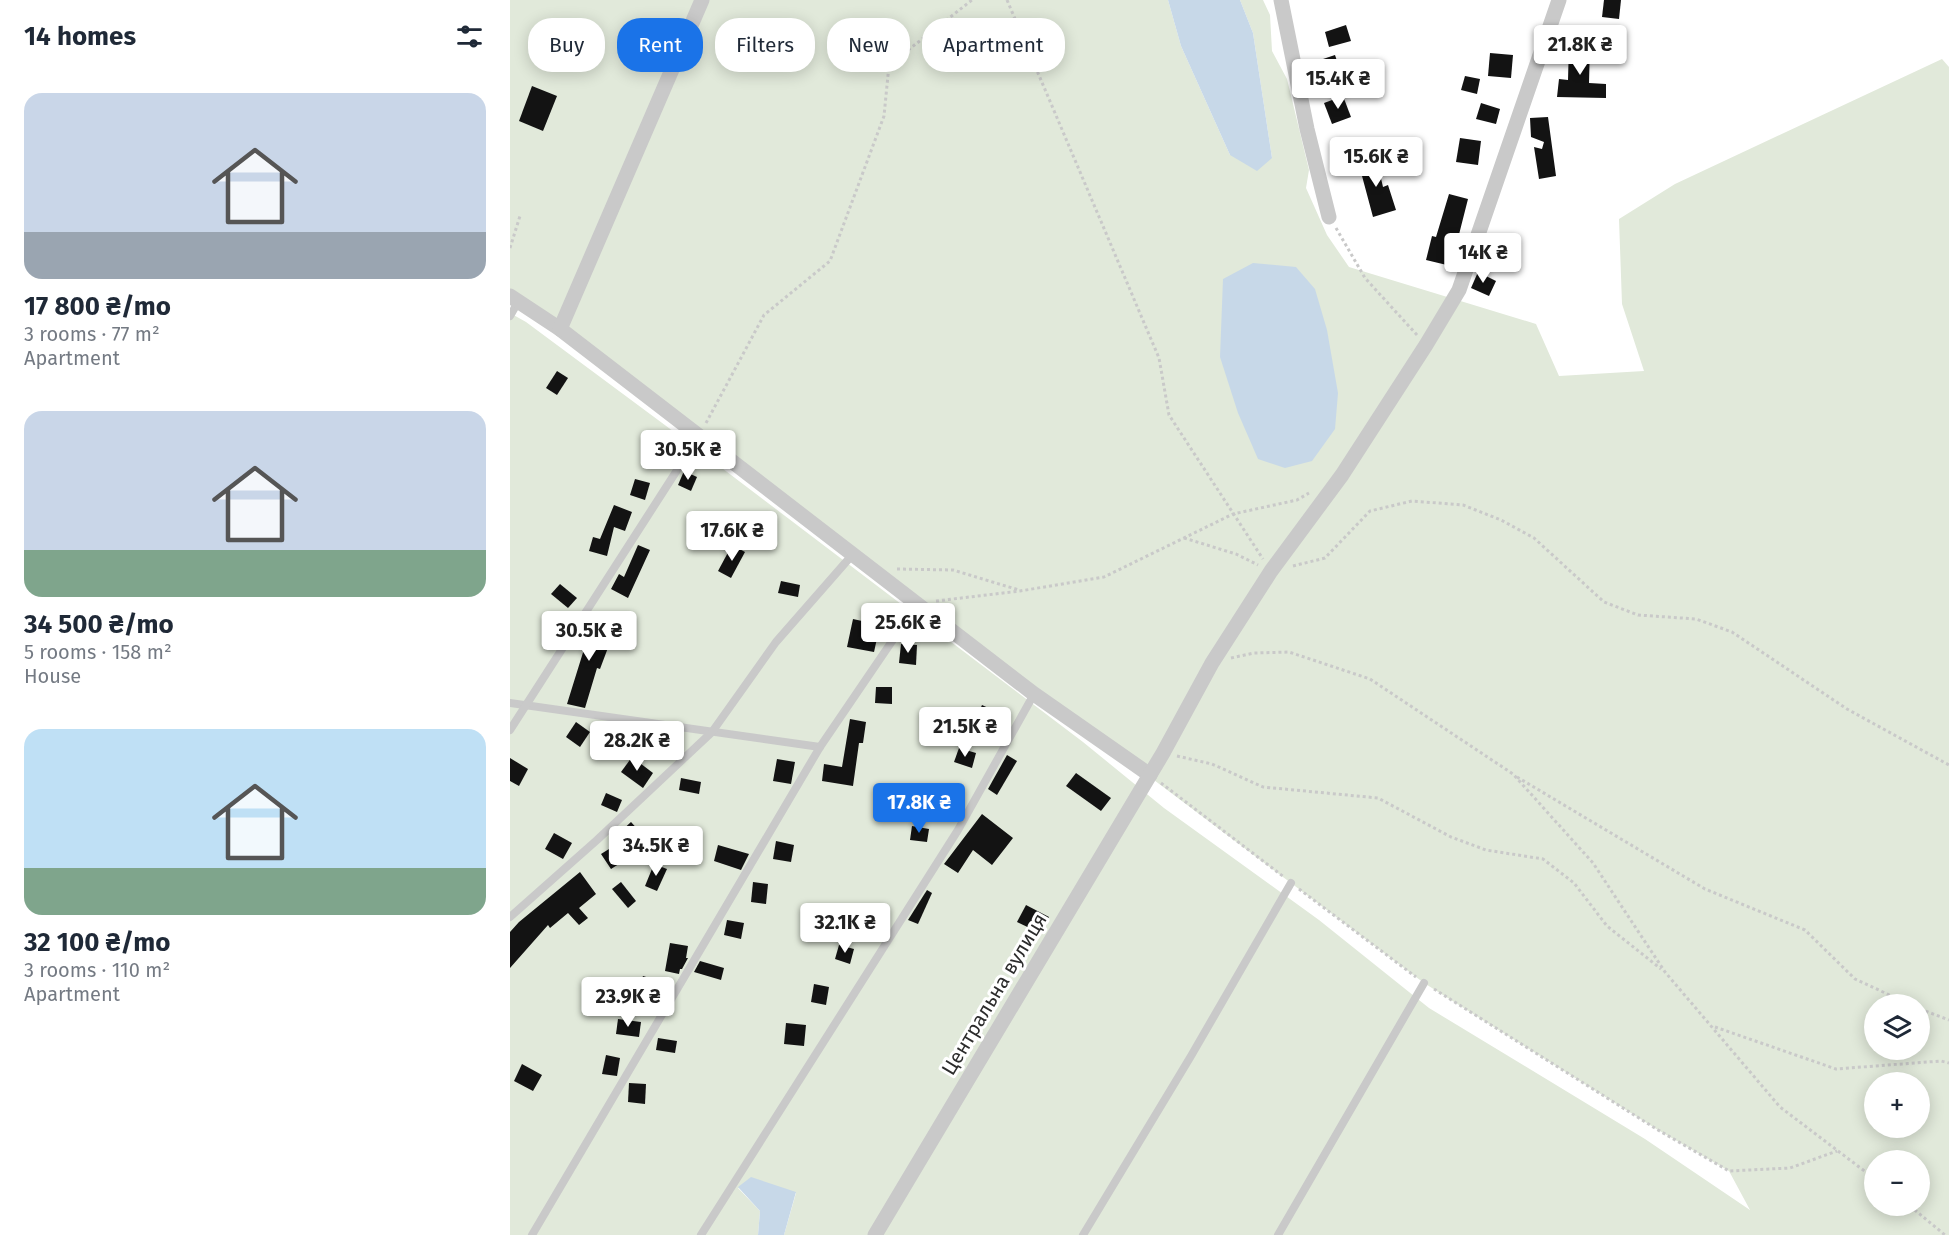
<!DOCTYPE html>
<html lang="en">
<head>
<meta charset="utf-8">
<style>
  body { margin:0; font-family:"Fira Sans",sans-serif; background:#f2f2f3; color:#1f2937; height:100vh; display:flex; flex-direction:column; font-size:22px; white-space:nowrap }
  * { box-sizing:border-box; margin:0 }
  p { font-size:20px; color:#747a83 }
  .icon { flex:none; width:33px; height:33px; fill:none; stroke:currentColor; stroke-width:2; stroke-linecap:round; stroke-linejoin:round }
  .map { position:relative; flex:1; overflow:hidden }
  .sheet { display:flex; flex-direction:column; background:#fff; width:510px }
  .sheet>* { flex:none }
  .hud { position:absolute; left:18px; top:18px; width:570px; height:54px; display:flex; gap:12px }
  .controls { position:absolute; left:1354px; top:994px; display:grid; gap:12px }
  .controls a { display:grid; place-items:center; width:66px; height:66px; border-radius:50%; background:#fff; box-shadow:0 3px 15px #0003; font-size:30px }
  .price { position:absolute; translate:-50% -51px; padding:0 14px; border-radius:6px; background:#fff; color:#222; font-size:20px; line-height:39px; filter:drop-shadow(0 2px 3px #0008) }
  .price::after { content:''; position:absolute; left:50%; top:36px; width:18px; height:14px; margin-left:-9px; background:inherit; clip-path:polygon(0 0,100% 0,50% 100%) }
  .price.on { background:#1a73e8; color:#fff }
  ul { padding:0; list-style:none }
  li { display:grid; align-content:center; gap:12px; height:318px; padding:0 24px }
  li span { display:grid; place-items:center; height:186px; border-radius:18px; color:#555 }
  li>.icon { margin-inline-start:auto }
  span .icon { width:108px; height:108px; fill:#fffc; stroke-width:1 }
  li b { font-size:26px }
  h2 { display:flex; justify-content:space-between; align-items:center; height:72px; padding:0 24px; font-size:26px }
  .pill { padding:0 21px; border-radius:24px; background:#fff; box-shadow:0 3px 15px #0003; font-size:21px; line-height:54px }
  .pill.on { background:#1a73e8; color:#fff }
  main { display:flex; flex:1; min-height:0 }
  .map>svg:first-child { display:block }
  .green { fill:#e1e9da; fill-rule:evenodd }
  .water { fill:#c7d8e8 }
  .building { fill:#131313 }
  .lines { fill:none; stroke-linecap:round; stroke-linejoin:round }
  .path { stroke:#c9c9c9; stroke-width:3; stroke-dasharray:3 3; stroke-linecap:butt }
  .service { stroke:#c9c9c9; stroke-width:8 }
  .minor { stroke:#c9c9c9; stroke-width:15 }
  .labels { text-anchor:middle; stroke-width:6; stroke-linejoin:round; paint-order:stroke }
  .street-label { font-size:20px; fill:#2c2c2c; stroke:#fff }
</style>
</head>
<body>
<main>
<section class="sheet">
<h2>14 homes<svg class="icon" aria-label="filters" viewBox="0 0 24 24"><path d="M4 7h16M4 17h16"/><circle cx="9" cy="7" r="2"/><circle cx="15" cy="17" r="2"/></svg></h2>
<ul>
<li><span style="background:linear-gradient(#c9d6e8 75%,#9aa5b1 0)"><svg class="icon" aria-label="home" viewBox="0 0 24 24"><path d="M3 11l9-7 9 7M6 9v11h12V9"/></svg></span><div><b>17 800 ₴/mo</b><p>3 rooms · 77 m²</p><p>Apartment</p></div></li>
<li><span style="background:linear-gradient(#c9d6e8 75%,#7fa58c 0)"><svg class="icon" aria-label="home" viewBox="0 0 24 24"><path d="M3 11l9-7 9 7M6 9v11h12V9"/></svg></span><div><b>34 500 ₴/mo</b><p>5 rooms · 158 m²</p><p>House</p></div></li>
<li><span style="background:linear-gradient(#bfe0f5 75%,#7fa58c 0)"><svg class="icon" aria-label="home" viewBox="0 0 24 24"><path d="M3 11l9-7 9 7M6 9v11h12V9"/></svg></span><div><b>32 100 ₴/mo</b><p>3 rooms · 110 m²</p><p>Apartment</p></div></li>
</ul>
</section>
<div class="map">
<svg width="1439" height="1235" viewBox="0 0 1439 1235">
  <rect width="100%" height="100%" fill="#fff"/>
  <!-- green -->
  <path class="green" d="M0,0h658l13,46 49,109 42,3 -19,-125 -13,-33h23l7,15 2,36 15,28 22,91 -3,18 21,47 22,32 187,57 23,52 85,-5 -22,-67 -3,-85 56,-35 267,-125 7,8v1168h-1165l12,-42 -58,-5 22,23 -2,24h-248v-922l16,9 155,115 402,305 81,66 155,112 110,88 216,131 105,71 -21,-39 -71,-41 -234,-147 -914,-687zM1365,1005h45v45h-45zM1365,1083h45v45h-45zM1365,1161h45v45h-45z"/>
  <!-- water -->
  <g class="water">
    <path d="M658,0h72l13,33 19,125 -15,13 -27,-16 -49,-109z"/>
    <path d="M743,263l43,4 19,22 12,41 11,63 -3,36 -23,32 -27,7 -27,-9 -20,-46 -18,-56 3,-78z"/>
    <path d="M241,1177l45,15 -12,43h-26l2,-24 -22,-24z"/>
  </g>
  <!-- building -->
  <g class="building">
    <path d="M1094,0h17l-2,19 -17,-2z"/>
    <path d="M836,25l5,16 -22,6 -4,-15z"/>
    <path d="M1059,43l21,1 -1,39 17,1v14l-49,-1 2,-18 9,1z"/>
    <path d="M980,53l23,2 -2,23 -23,-2z"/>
    <path d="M825,55l6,18 -20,7 -7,-18z"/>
    <path d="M955,76l15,3 -3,15 -16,-4z"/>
    <path d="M22,86l25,10 -14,35 -24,-10z"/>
    <path d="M833,96l8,21 -19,7 -8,-21z"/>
    <path d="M971,103l19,6 -4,15 -20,-5z"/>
    <path d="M1038,117l8,59 -17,3 -5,-32 8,2 2,-7 -13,-5 -1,-19z"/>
    <path d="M950,138l21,3 -3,24 -22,-3z"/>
    <path d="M849,139l5,16 -24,7 -4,-16z"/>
    <path d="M866,157l7,30 5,-2 8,25 -23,7 -15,-56z"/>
    <path d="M939,194l19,5 -17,67 -25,-6 6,-24 4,1z"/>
    <path d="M968,272l18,9 -7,15 -18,-8z"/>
    <path d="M47,371l11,7 -11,17 -11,-7z"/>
    <path d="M174,471l13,6 -6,14 -13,-6z"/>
    <path d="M125,479l15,4 -5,17 -15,-5z"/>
    <path d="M104,505l18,7 -7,19 -11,-4 -7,29 -18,-5 4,-14 7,2z"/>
    <path d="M128,545l12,5 -22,48 -17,-9 8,-15 5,3z"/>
    <path d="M222,545l13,7 -14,26 -13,-7z"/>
    <path d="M271,581l19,4 -2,12 -20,-4z"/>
    <path d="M50,584l17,14 -9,10 -17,-14z"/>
    <path d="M83,612l14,4 -7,26 9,3 -9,24 -3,-1 -12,40 -18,-4 23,-74 -3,-1z"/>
    <path d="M343,619l27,6 -6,27 -27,-5z"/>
    <path d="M391,644l16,1 -1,20 -17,-2z"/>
    <path d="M366,687h16v17l-17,-1z"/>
    <path d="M472,705l19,9 -7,14 -18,-9z"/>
    <path d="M340,719l16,3 -3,21h-4l-6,43 -31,-5 2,-17 18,3z"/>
    <path d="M66,722l14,10 -10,15 -14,-10z"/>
    <path d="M449,748l17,5 -4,15 -18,-6z"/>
    <path d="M497,755l10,6 -20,34 -9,-6z"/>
    <path d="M122,757l21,16 -10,15 -22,-16z"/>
    <path d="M0,758l18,11 -9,17 -9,-5z"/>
    <path d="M267,759l18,3 -4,22 -18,-3z"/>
    <path d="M566,773l35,25 -10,13 -35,-25z"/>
    <path d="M171,778l20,4 -2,12 -20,-4z"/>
    <path d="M96,793l16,7 -5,12 -16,-7z"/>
    <path d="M416,797l20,4 -3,13 -19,-4z"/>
    <path d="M472,814l31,24 -21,27 -19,-15 -15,23 -14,-9z"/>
    <path d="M121,822l11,12 -24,22 4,6 -11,7 -10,-15 24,-15 -6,-6z"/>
    <path d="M402,826l17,3 -2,13 -17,-2z"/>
    <path d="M44,833l18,10 -9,16 -18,-10z"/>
    <path d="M266,841l18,4 -3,17 -18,-3z"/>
    <path d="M208,845l31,9 -8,16 -27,-9z"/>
    <path d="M144,864l13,5 -10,22 -12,-5z"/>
    <path d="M70,872l16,22 -17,14 9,10 -9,7 -11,-12 -18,15 -2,-3 -38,43v-36l9,-10z"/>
    <path d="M111,882l15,19 -8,7 -16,-19z"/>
    <path d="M243,882l15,2 -2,20 -15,-2z"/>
    <path d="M417,890l5,3 -14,31 -10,-4z"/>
    <path d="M348,904l20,4 -3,17 -20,-3z"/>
    <path d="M516,905l23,12 -9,16 -23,-11z"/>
    <path d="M217,920l17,3 -3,16 -17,-4z"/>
    <path d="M160,943l18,3 -2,12h2l-6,11h-2l-1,5 -14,-3z"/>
    <path d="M329,945l15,4 -4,15 -15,-5z"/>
    <path d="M190,961l24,7 -3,12 -27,-8z"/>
    <path d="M133,976l22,7 -6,17 -22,-7z"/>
    <path d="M304,984l15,3 -3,18 -15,-3z"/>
    <path d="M108,1019l23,3 -2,15 -23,-3z"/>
    <path d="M276,1023l20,2 -2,21 -20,-2z"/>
    <path d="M148,1038l19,3 -2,12 -19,-3z"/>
    <path d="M96,1055l14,3 -3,18 -15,-2z"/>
    <path d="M12,1064l20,11 -9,16 -19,-10z"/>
    <path d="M119,1083l17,1 -1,20 -17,-2z"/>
  </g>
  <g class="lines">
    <!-- path -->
    <g class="path">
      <path d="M497,0l152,358 10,57 94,144"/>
      <path d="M826,228l29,50 52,57"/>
      <path d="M0,248l10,-32"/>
      <path d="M196,423l58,-108 66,-54 54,-145 5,-51 83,-65"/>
      <path d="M674,538l52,16 22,11"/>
      <path d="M783,566l32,-8 45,-47 42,-10 51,4 38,15 33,18 70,64 34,13 58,4 36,13 115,77 102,56"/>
      <path d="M387,569l56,1 66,20"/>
      <path d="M426,601l84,-10 84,-14 129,-63 64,-14 12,-7"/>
      <path d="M721,658l23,-5 35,-1 81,27 143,95 80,89 72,109 115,135 95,72"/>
      <path d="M667,756l35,8 51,23 115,11 73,39 35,13 57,9 31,24 33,43 54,43"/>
      <path d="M1007,777l188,112 100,41 50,49 56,26"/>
      <path d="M651,783l123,94"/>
      <path d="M789,889l117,88"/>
      <path d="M924,989l224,141 71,41 61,-3 47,-17"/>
      <path d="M1410,1009l29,11"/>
      <path d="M1205,1027l121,42 105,-8 8,2"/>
      <path d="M1400,1206l35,29"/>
    </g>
    <!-- service -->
    <g class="service">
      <path d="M0,316l8,-14"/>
      <path d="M0,703l310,44"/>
      <path d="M0,730l189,-294"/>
      <path d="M0,917l87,-77 115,-108 64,-90 77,-88"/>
      <path d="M22,1235l288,-488 98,-144"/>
      <path d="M191,1235l257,-405 76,-136"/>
      <path d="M573,1235l108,-179 100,-173"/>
      <path d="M768,1235l146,-252"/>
    </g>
    <!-- minor -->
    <g class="minor">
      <path d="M771,0l26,129 22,88"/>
      <path d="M0,296l50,33 474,365 116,81"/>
      <path d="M50,329l142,-329"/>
      <path d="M365,1235l288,-482 49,-90 59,-92 71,-96 84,-130 33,-55 100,-290"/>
    </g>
  </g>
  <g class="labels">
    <!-- street labels -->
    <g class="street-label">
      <text transform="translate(484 994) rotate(-59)" y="7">Центральна вулиця</text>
    </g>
  </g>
</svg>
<div class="controls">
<a><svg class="icon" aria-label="layers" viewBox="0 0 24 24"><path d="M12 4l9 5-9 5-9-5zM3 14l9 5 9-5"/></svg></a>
<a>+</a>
<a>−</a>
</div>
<b class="price" style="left:1070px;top:76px">21.8K ₴</b>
<b class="price" style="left:828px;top:110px">15.4K ₴</b>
<b class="price" style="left:866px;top:188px">15.6K ₴</b>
<b class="price" style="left:973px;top:284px">14K ₴</b>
<b class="price" style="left:178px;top:481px">30.5K ₴</b>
<b class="price" style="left:222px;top:562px">17.6K ₴</b>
<b class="price" style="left:398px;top:654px">25.6K ₴</b>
<b class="price" style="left:79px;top:662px">30.5K ₴</b>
<b class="price" style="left:455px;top:758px">21.5K ₴</b>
<b class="price" style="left:127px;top:772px">28.2K ₴</b>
<b class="price on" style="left:409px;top:834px">17.8K ₴</b>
<b class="price" style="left:146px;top:877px">34.5K ₴</b>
<b class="price" style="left:335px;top:954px">32.1K ₴</b>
<b class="price" style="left:118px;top:1028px">23.9K ₴</b>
<div class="hud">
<a class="pill">Buy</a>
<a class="pill on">Rent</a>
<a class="pill">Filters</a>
<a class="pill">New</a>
<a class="pill">Apartment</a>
</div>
</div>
</main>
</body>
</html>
